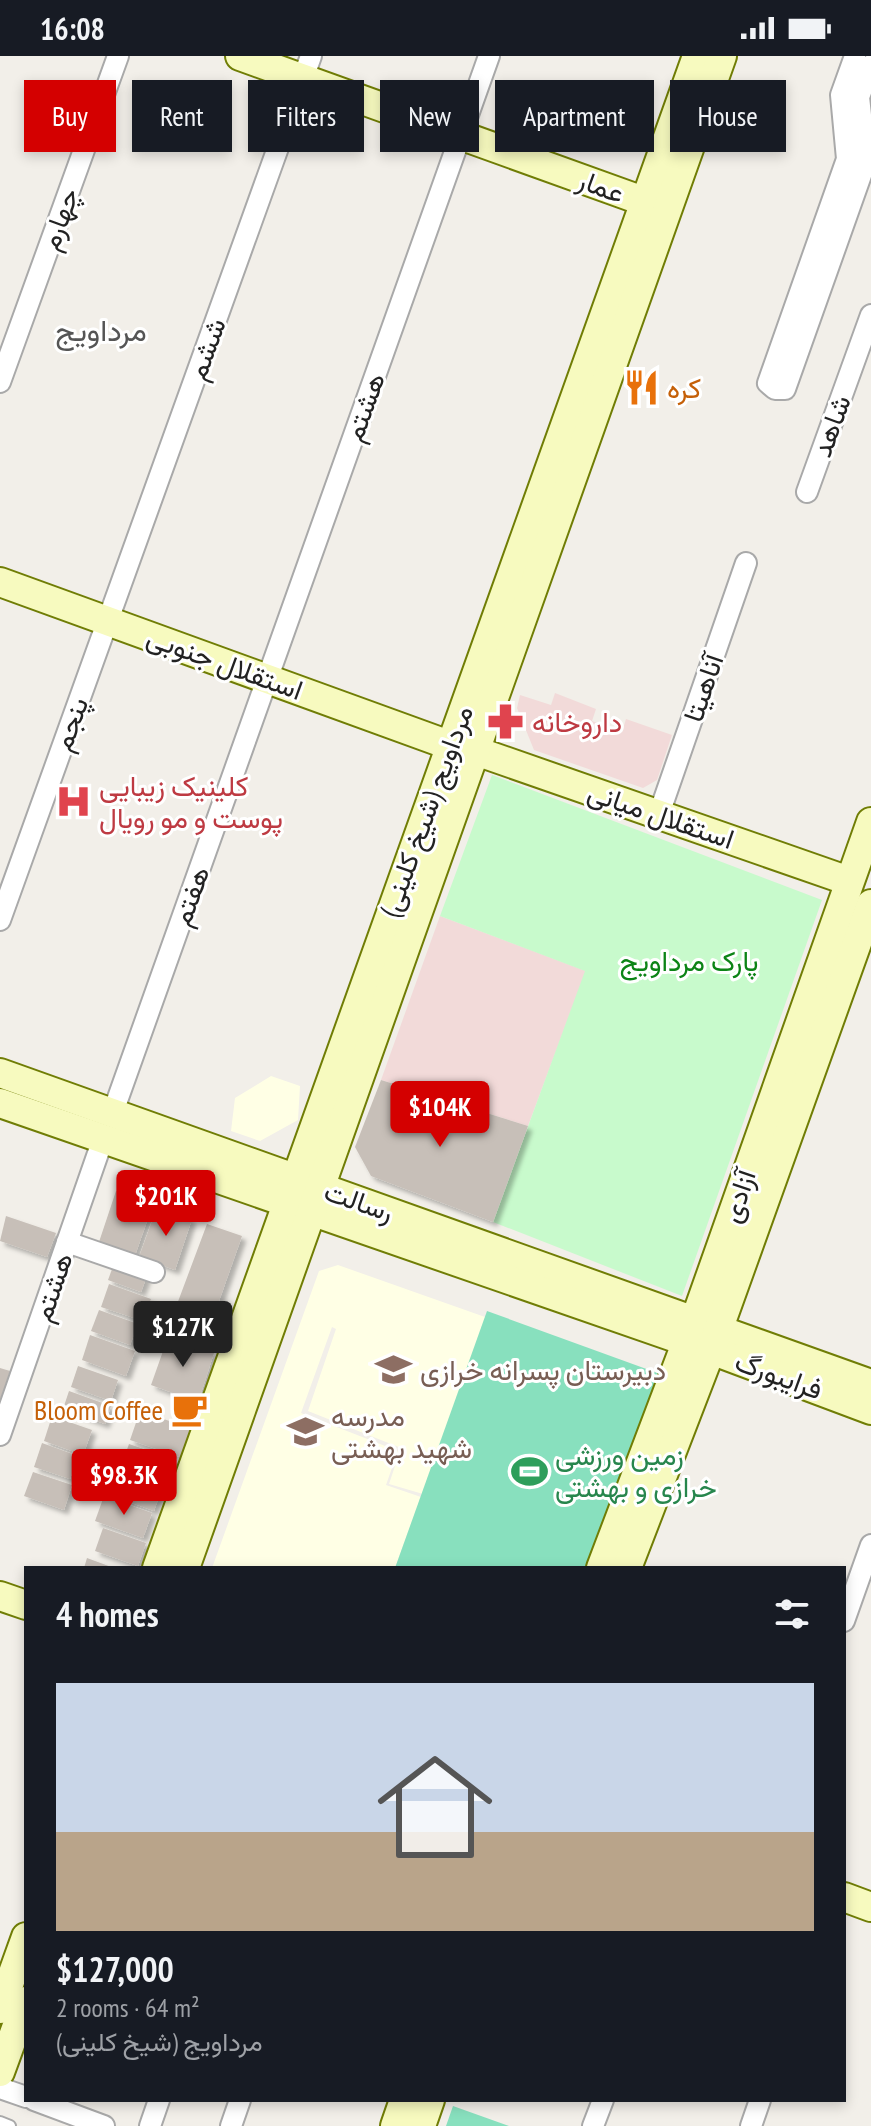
<!DOCTYPE html>
<html lang="en">
<head>
<meta charset="utf-8">
<style>
  body { margin:0; font-family:"PT Sans Narrow",Vazirmatn,sans-serif; background:#20242c; color:#f1f3f6; height:100vh; display:flex; flex-direction:column; font-size:30px; white-space:nowrap }
  * { box-sizing:border-box; margin:0 }
  p { font-size:26px; color:#9ea1a6 }
  .icon { flex:none; width:44px; height:44px; fill:none; stroke:currentColor; stroke-width:2; stroke-linecap:round; stroke-linejoin:round }
  .map { position:relative; flex:1; overflow:hidden }
  .panel { position:absolute; left:24px; top:1510px; width:822px; height:536px; display:flex; flex-direction:column; background:#171b24; border-radius:0px; box-shadow:0 4px 12px #0003 }
  .panel>* { flex:none }
  .guide { position:absolute; left:24px; top:24px; width:824px; height:72px; display:flex; gap:16px }
  .price { position:absolute; translate:-50% -68px; padding:0 18px; border-radius:8px; background:#d40000; color:#fff; font-size:26px; line-height:52px; filter:drop-shadow(0 2px 4px #0008) }
  .price::after { content:''; position:absolute; left:50%; top:48px; width:24px; height:18px; margin-left:-12px; background:inherit; clip-path:polygon(0 0,100% 0,50% 100%) }
  .price.selected { background:#222; color:#fff }
  ul { padding:0; list-style:none }
  li { display:grid; align-content:center; gap:16px; height:424px; padding:0 32px }
  li span { display:grid; place-items:center; height:248px; border-radius:0px; color:#555 }
  li>.icon { margin-inline-start:auto }
  span .icon { width:144px; height:144px; fill:#fffc; stroke-width:1 }
  li b { font-size:34px }
  h2 { display:flex; justify-content:space-between; align-items:center; height:96px; padding:0 32px; font-size:34px }
  .tag { padding:0 28px; border-radius:0px; background:#171b24; box-shadow:0 4px 12px #0003; font-size:28px; line-height:72px }
  .tag.selected { background:#d40000; color:#fff }
  .status { display:flex; justify-content:space-between; align-items:center; height:56px; padding:0 40px; background:#171b24; direction:ltr }
  .status svg { height:22px; fill:currentColor }
  .map>svg:first-child { display:block }
  .commercial { fill:#f2dad9 }
  .education { fill:#ffffe5 }
  .park { fill:#c8facc }
  .pitch { fill:#88e0be }
  .building { fill:#c7bfb8; filter:url(#shadow) }
  .lines { fill:none; stroke-linecap:round; stroke-linejoin:round }
  .lane-casing { stroke:#a9a9a9; stroke-width:14 }
  .street-casing { stroke:#a9a9a9; stroke-width:24 }
  .secondary-casing { stroke:#707d05; stroke-width:32 }
  .lane { stroke:#fff; stroke-width:10 }
  .street { stroke:#fff; stroke-width:20 }
  .secondary { stroke:#f7fabf; stroke-width:28 }
  .labels { text-anchor:middle; stroke-width:6; stroke-linejoin:round; paint-order:stroke }
  .street-label { font-size:28px; fill:#222; stroke:#fff }
  .food-label { font-size:28px; fill:#c56008; stroke:#fff; text-anchor:start }
  .health-label { font-size:28px; fill:#be3a42; stroke:#fff; text-anchor:start }
  .park-label { font-size:28px; fill:#0c8416; stroke:#fff }
  .education-label { font-size:28px; fill:#785e54; stroke:#fff; text-anchor:start }
  .leisure-label { font-size:28px; fill:#27864d; stroke:#fff; text-anchor:start }
  .neighbourhood-label { font-size:30px; fill:#555; stroke:#fff }
</style>
</head>
<body>
<div class="status"><b>16:08</b><svg viewBox="0 0 49 12"><path d="M0 12V9h3v3zM5 12V6h3v6zM10 12V3h3v9zM15 12V0h3v12zM26 1h20v11H26zM47 4h2v5h-2z"/></svg></div>
<div class="map">
<svg width="871" height="2070" viewBox="0 0 871 2070">
  <defs>
    <filter id="shadow"><feDropShadow dx="4.5" dy="4.5" stdDeviation="2" flood-color="#0004"/></filter>
  </defs>
  <rect width="100%" height="100%" fill="#f2efe9"/>
  <!-- commercial -->
  <g class="commercial">
    <path d="M555,637l41,16 -4,12 30,11 4,-13 46,16 -15,45 -14,8 -109,-38 -17,-42 3,-13 31,10z"/>
    <path d="M440,860l146,55 -58,155 -147,-46z"/>
  </g>
  <!-- education -->
  <g class="education">
    <path d="M271,1020l29,10 -2,34 -38,21 -29,-10 4,-33z"/>
    <path d="M338,1209l147,52 -62,177 -34,-10 12,-36 -93,-37 28,-82 -4,-2 -31,86 97,38 -12,34 35,12 -26,71h-183l107,-297z"/>
  </g>
  <!-- park -->
  <path class="park" d="M492,719l330,125 -140,396 -189,-74 92,-251 -145,-55z"/>
  <!-- pitch -->
  <g class="pitch">
    <path d="M487,1255l176,64 -70,193h-198z"/>
    <path d="M453,2050l56,20h1h-64z"/>
  </g>
  <!-- building -->
  <g class="building">
    <path d="M381,1024l147,46 -35,96 -122,-46 -16,-29z"/>
    <path d="M116,1135l37,13 -20,57 -36,-13z"/>
    <path d="M157,1151l35,12 -17,51 -36,-13z"/>
    <path d="M6,1160l50,17 -9,24 -47,-16z"/>
    <path d="M207,1168l35,12 -29,82 12,4 -9,25 -49,-16z"/>
    <path d="M115,1205l33,12 -7,19 -33,-12z"/>
    <path d="M109,1228l42,15 -8,22 -42,-14z"/>
    <path d="M99,1254l39,14 -8,21 -39,-14z"/>
    <path d="M90,1279l45,16 -9,25 -44,-16z"/>
    <path d="M168,1281l46,16 -16,49 -47,-17z"/>
    <path d="M78,1310l40,14 -7,21 -40,-14z"/>
    <path d="M0,1312l10,3 -10,29z"/>
    <path d="M69,1335l42,15 -6,18 -42,-15z"/>
    <path d="M140,1355l53,18 -10,29 -53,-18z"/>
    <path d="M52,1360l40,14 -9,25 -39,-14z"/>
    <path d="M42,1387l36,13 -8,23 -36,-12z"/>
    <path d="M129,1388l48,16 -5,14 -48,-16z"/>
    <path d="M114,1409l50,17 -10,29 -50,-18z"/>
    <path d="M33,1416l39,13 -8,25 -40,-14z"/>
    <path d="M104,1440l48,17 -9,25 -48,-17z"/>
    <path d="M103,1472l43,15 -8,23 -43,-15z"/>
    <path d="M87,1502l27,10h-30z"/>
  </g>
  <g class="lines">
    <defs>
      <path id="lane" d="M0,2066l10,4"/>
      <g id="street">
        <path d="M855,0l-14,39 6,64 -79,224 7,6h10l81,-228 -7,-64 12,-32"/>
        <path d="M0,326l118,-326"/>
        <path d="M807,436l64,-177"/>
        <path d="M659,758l87,-251"/>
        <path d="M0,864l311,-864"/>
        <path d="M113,1056l376,-1056"/>
        <path d="M67,1186l87,30"/>
        <path d="M0,1379l103,-296"/>
        <path d="M844,1565l27,-76"/>
        <path d="M0,2032l26,9"/>
        <path d="M34,2044l70,26"/>
        <path d="M150,2070l9,-26"/>
        <path d="M231,2070l9,-26"/>
        <path d="M593,2070l10,-26"/>
        <path d="M751,2070l9,-26"/>
      </g>
      <g id="secondary">
        <path d="M240,0l406,146"/>
        <path d="M0,526l449,163"/>
        <path d="M473,694l376,131"/>
        <path d="M0,1017l871,311"/>
        <path d="M0,1047l711,247 160,60"/>
        <path d="M157,1512l540,-1512"/>
        <path d="M185,1512l537,-1512"/>
        <path d="M601,1512l95,-251 175,-495"/>
        <path d="M627,1512l84,-218 160,-446"/>
        <path d="M0,1540l26,9"/>
        <path d="M844,1841l27,10"/>
        <path d="M0,1953l26,-72"/>
        <path d="M0,2016l26,-71"/>
        <path d="M395,2070l9,-26"/>
        <path d="M421,2070l9,-26"/>
      </g>
    </defs>
    <!-- lane casing -->
    <use href="#lane" class="lane-casing"/>
    <!-- street casing -->
    <use href="#street" class="street-casing"/>
    <!-- secondary casing -->
    <use href="#secondary" class="secondary-casing"/>
    <!-- lane -->
    <use href="#lane" class="lane"/>
    <!-- street -->
    <use href="#street" class="street"/>
    <!-- secondary -->
    <use href="#secondary" class="secondary"/>
  </g>
  <!-- icons -->
  <defs>
    <symbol id="restaurant-bare" viewBox="-9 -9 18 18"><path d="M-5-6h1v4h1v-4h1v4h1v-4h1v5L-1.5 .5V6h-2V.5L-5-1ZM5-6V6H3V1.5H1.5Q1.5-4 5-6Z" fill="#e8710a" stroke="#fff" stroke-width="2.5" paint-order="stroke"/></symbol>
    <symbol id="pharmacy-bare" viewBox="-9 -9 18 18"><path d="M-2-6h4v4h4v4h-4v4h-4v-4h-4v-4h4Z" fill="#e0444e" stroke="#fff" stroke-width="2.5" paint-order="stroke"/></symbol>
    <symbol id="hospital-bare" viewBox="-9 -9 18 18"><path d="M-5-5h3v3.5h4V-5h3V5h-3V1.5h-4V5h-3Z" fill="#e0444e" stroke="#fff" stroke-width="2.5" paint-order="stroke"/></symbol>
    <symbol id="school-bare" viewBox="-9 -9 18 18"><path d="M0-5L7-2L0 1L-7-2ZM-4 1L0 2.5L4 1V4Q0 6-4 4Z" fill="#8d6e63" stroke="#fff" stroke-width="2.5" paint-order="stroke"/></symbol>
    <symbol id="cafe-bare" viewBox="-9 -9 18 18"><path d="M-5.5-4.5H6V0H3Q3 3.5 0 3.5H-2.5Q-5.5 3.5-5.5 0ZM3-3.2v2h1.7v-2ZM-6 4.5H4V6H-6Z" fill="#e8710a" stroke="#fff" stroke-width="2.5" paint-order="stroke"/></symbol>
    <symbol id="stadium-bare" viewBox="-9 -9 18 18"><path d="M0-5a6.5 5 0 1 0 0 10a6.5 5 0 1 0 0-10ZM-3.5-1.8h7v3.6h-7Z" fill="#2e9e5b" stroke="#fff" stroke-width="2.5" paint-order="stroke"/></symbol>
  </defs>
  <g fill-rule="evenodd">
    <use href="#restaurant-bare" x="616" y="306" width="51" height="51"/>
    <use href="#pharmacy-bare" x="480" y="640" width="51" height="51"/>
    <use href="#hospital-bare" x="48" y="720" width="51" height="51"/>
    <use href="#school-bare" x="368" y="1288" width="51" height="51"/>
    <use href="#cafe-bare" x="164" y="1328" width="51" height="51"/>
    <use href="#school-bare" x="280" y="1350" width="51" height="51"/>
    <use href="#stadium-bare" x="504" y="1390" width="51" height="51"/>
  </g>
  <g class="labels">
    <!-- street labels -->
    <g class="street-label">
      <text transform="translate(601 130) rotate(20)" y="10">عمار</text>
      <text transform="translate(59 163) rotate(-70)" y="10">چهارم</text>
      <text transform="translate(206 293) rotate(-70)" y="10">ششم</text>
      <text transform="translate(364 351) rotate(-70)" y="10">هشتم</text>
      <text transform="translate(831 370) rotate(-70)" y="10">شاهد</text>
      <text transform="translate(225 607) rotate(20)" y="10">استقلال جنوبی</text>
      <text transform="translate(703 632) rotate(-71)" y="10">آناهیتا</text>
      <text transform="translate(70 668) rotate(-70)" y="10">پنجم</text>
      <text transform="translate(426 755) rotate(-70)" y="10">مرداویج (شیخ کلینی)</text>
      <text transform="translate(661 759) rotate(19)" y="10">استقلال میانی</text>
      <text transform="translate(190 840) rotate(-70)" y="10">هفتم</text>
      <text transform="translate(738 1140) rotate(-71)" y="10">آزادی</text>
      <text transform="translate(359 1145) rotate(19)" y="10">رسالت</text>
      <text transform="translate(52 1231) rotate(-71)" y="10">هشتم</text>
      <text transform="translate(779 1319) rotate(20)" y="10">فرایبورگ</text>
    </g>
    <!-- food labels -->
    <g class="food-label">
      <text x="667" y="342">کره</text>
      <text x="163" y="1364" text-anchor="end">Bloom Coffee</text>
    </g>
    <!-- health labels -->
    <g class="health-label">
      <text x="532" y="676">داروخانه</text>
      <text x="99" y="740">کلینیک زیبایی<tspan x="99" dy="32">پوست و مو رویال</tspan></text>
    </g>
    <!-- park labels -->
    <g class="park-label">
      <text x="689" y="915">پارک مرداویج</text>
    </g>
    <!-- education labels -->
    <g class="education-label">
      <text x="420" y="1324">دبیرستان پسرانه خرازی</text>
      <text x="331" y="1370">مدرسه<tspan x="331" dy="32">شهید بهشتی</tspan></text>
    </g>
    <!-- leisure labels -->
    <g class="leisure-label">
      <text x="555" y="1409">زمین ورزشی<tspan x="555" dy="32">خرازی و بهشتی</tspan></text>
    </g>
    <!-- neighbourhood labels -->
    <g class="neighbourhood-label">
      <text x="101" y="285">مرداویج</text>
    </g>
  </g>
</svg>
<b class="price" style="left:440px;top:1093px">$104K</b>
<b class="price" style="left:166px;top:1182px">$201K</b>
<b class="price selected" style="left:183px;top:1313px">$127K</b>
<b class="price" style="left:124px;top:1461px">$98.3K</b>
<div class="guide">
<a class="tag selected">Buy</a>
<a class="tag">Rent</a>
<a class="tag">Filters</a>
<a class="tag">New</a>
<a class="tag">Apartment</a>
<a class="tag">House</a>
</div>
<section class="panel">
<h2>4 homes<svg class="icon" aria-label="filters" viewBox="0 0 24 24"><path d="M4 7h16M4 17h16"/><circle cx="9" cy="7" r="2"/><circle cx="15" cy="17" r="2"/></svg></h2>
<ul>
<li><span style="background:linear-gradient(#c9d6e8 60%,#b9a48a 0)"><svg class="icon" aria-label="home" viewBox="0 0 24 24"><path d="M3 11l9-7 9 7M6 9v11h12V9"/></svg></span><div><b>$127,000</b><p>2 rooms · 64 m²</p><p>مرداویج (شیخ کلینی)</p></div></li>
</ul>
</section>
</div>
</body>
</html>
